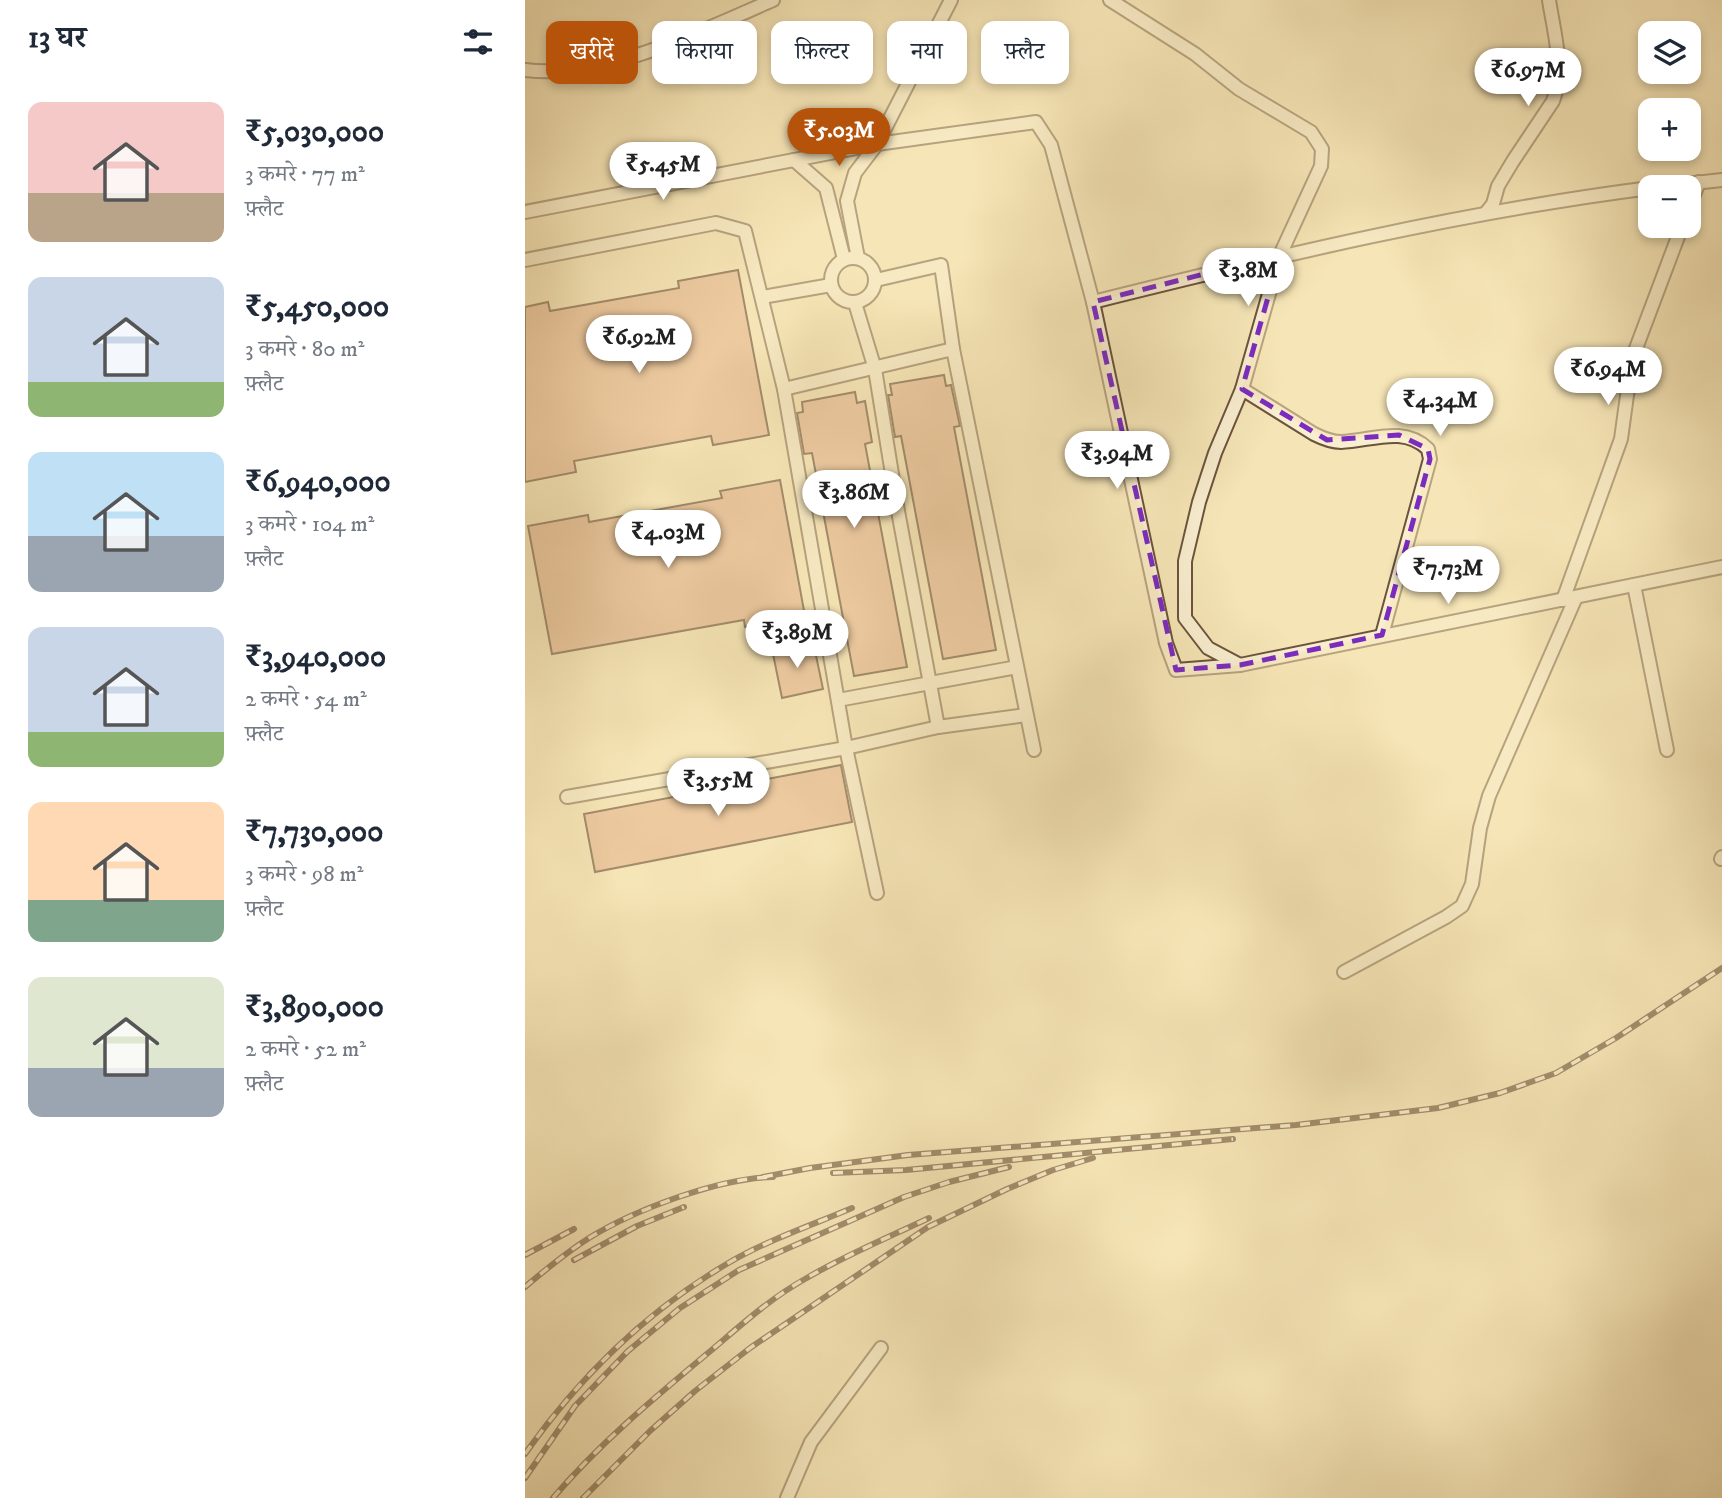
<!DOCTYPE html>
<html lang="hi">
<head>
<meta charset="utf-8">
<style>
  body { margin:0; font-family:"IM FELL DW Pica","Noto Serif Devanagari",serif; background:#f2f2f3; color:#1f2937; height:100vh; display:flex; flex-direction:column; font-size:26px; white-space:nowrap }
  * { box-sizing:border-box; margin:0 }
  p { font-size:23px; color:#747a83 }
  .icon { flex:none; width:38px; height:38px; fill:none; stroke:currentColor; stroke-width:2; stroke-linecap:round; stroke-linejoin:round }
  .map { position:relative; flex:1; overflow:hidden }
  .drawer { display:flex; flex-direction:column; background:#fff; width:525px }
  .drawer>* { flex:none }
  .guide { position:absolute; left:21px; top:21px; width:665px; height:63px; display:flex; gap:14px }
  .controls { position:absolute; left:1113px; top:21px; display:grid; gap:14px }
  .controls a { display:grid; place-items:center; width:63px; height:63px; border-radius:14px; background:#fff; box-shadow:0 4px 10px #0003; font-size:35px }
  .price { position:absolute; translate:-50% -60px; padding:0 16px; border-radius:24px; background:#fff; color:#222; font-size:23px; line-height:46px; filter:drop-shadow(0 2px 4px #0008) }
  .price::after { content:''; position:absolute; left:50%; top:42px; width:21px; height:16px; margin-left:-10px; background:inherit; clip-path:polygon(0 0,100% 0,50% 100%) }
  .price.on { background:#b45309; color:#fff }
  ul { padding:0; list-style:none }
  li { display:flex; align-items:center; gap:21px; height:175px; padding:0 28px }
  li span { display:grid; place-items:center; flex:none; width:196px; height:140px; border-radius:14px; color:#555 }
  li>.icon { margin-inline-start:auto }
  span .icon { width:84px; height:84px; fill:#fffc; stroke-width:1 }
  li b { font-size:30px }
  h2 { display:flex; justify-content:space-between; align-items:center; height:84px; padding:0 28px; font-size:30px }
  .chip { padding:0 24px; border-radius:14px; background:#fff; box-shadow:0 4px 10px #0003; font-size:24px; line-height:63px }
  .chip.on { background:#b45309; color:#fff }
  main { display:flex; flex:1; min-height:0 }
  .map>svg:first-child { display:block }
  .building { fill:#e3a986; stroke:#3f2213; stroke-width:2 }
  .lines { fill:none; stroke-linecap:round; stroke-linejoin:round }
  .minor-casing { stroke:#6c533c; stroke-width:16 }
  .minor { stroke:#f8eed0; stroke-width:12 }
  .rail-casing { stroke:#3f2213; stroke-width:6 }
  .rail { stroke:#f8eed0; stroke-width:3.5; stroke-dasharray:10; stroke-linecap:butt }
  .marked { fill:none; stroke:#7b2cbf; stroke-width:5; stroke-dasharray:14 9; stroke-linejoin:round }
</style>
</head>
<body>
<main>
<section class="drawer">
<h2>13 घर<svg class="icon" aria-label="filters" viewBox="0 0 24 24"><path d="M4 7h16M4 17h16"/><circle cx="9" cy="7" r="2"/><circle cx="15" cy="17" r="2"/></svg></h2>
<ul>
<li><span style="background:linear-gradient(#f6c9c9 65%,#b9a48a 0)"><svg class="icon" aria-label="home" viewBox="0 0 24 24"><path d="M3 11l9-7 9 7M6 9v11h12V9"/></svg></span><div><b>₹5,030,000</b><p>3 कमरे · 77 m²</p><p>फ़्लैट</p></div></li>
<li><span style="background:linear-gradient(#c9d6e8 75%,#8fb573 0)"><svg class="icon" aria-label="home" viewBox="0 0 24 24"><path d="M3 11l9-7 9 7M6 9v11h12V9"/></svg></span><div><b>₹5,450,000</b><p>3 कमरे · 80 m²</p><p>फ़्लैट</p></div></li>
<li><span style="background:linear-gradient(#bfe0f5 60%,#9aa5b1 0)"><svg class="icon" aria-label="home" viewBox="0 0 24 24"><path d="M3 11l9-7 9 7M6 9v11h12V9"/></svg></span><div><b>₹6,940,000</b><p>3 कमरे · 104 m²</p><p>फ़्लैट</p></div></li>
<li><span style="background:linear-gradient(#c9d6e8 75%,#8fb573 0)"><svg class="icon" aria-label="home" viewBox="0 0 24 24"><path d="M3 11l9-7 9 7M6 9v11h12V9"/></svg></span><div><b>₹3,940,000</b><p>2 कमरे · 54 m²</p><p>फ़्लैट</p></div></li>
<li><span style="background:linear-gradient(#ffd9b3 70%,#7fa58c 0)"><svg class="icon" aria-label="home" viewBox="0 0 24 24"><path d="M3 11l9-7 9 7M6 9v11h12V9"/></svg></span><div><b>₹7,730,000</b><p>3 कमरे · 98 m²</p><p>फ़्लैट</p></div></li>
<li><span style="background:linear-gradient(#dfe7d0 65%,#9aa5b1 0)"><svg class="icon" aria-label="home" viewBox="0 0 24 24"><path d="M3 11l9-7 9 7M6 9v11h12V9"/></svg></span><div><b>₹3,890,000</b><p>2 कमरे · 52 m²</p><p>फ़्लैट</p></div></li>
</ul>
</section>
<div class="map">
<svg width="1197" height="1498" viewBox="0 0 1197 1498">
  <rect width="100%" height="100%" fill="#f5e5b6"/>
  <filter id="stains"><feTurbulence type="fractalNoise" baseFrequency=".00286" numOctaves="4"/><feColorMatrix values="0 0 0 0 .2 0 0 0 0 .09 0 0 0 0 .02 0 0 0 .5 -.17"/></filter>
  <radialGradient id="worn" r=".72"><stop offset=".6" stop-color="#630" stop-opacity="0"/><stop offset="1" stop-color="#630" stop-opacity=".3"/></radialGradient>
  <!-- building -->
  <g class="building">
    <path d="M213,270l31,165 -56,10 -2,-9 -137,25 2,11 -51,10v-175l23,-5 2,9 129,-23 -1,-7z"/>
    <path d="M419,375l2,11 5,-1 9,41 -6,1 42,223 -53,9 -42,-223 -6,1 -7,-42h4l-2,-11z"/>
    <path d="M330,392l2,11 8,-2 7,41 -7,2 42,223 -53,9 -42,-223 -8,1 -7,-41 6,-1 -1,-10z"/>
    <path d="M255,480l25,136 -60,11 -1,-7 -192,34 -24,-128 60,-11 1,7 133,-24 -2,-7z"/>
    <path d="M277,643l2,5 10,-2 9,43 -41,9 -10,-49z"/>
    <path d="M316,765l11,57 -257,50 -11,-58z"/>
  </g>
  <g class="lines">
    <defs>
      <g id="minor">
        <path d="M585,0l85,54 44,35 72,43 11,17 -1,17 -41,89 -38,134 -27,64 -16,49 -14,59v57l23,30 32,17"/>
        <path d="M0,70c78,10 177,-39 248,-70"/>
        <path d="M269,160l32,28 18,71"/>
        <path d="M1134,187l63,-7"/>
        <path d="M1164,208l10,-26"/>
        <path d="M0,212l352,-68 159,-22 15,23 42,157 73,341 10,27 64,-5 482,-98"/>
        <path d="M961,213l7,-9 5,-18 15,-25 40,-60c12,-32 1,-68 -4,-101"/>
        <path d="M333,258l-11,-57 8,-28 22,-29 74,-144"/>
        <circle cx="328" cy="280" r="22"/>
        <path d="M0,260l191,-37 29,8 39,158 62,359 31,145"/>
        <path d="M237,297l69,-12"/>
        <path d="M568,302c184,-46 369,-90 557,-114"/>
        <path d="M330,303l20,66 23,142 40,216"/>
        <path d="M428,349l81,401"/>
        <path d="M259,389l169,-40 -12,-84 -65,15"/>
        <path d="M717,389l72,45c8,4 17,8 27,8 30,-1 62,-17 87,7l2,10 -48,176"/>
        <path d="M1109,585l33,165"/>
        <path d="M1038,600l58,-161 11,-80 50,-133"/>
        <path d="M313,700l179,-33"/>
        <path d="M42,797l279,-49 92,-21 88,-12"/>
        <path d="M1196,859l1,-2"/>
        <path d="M819,972l102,-55 16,-11 10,-22 8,-56 9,-32 87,-199"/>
        <path d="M262,1498l24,-56 70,-94"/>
      </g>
    </defs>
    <!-- minor casing -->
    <use href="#minor" class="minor-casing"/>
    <!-- minor -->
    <use href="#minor" class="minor"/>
    <defs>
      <g id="rail">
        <path d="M308,1173l73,-3 327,-31"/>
        <path d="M238,1177l47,-9 98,-13 388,-30 142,-17 62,-15 56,-20 60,-35 106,-70"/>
        <path d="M0,1255l49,-26"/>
        <path d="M49,1260l63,-34 47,-19"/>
        <path d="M0,1287c20,-17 42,-35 64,-49 47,-29 130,-60 184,-61"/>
        <path d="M0,1454c55,-78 123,-144 205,-192 38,-22 82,-37 122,-54"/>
        <path d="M0,1478l50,-72 53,-55 52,-43 59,-38 165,-73 45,-15 60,-15"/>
        <path d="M28,1498c47,-55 100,-99 155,-145 31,-26 61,-54 97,-74 39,-23 82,-41 124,-61"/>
        <path d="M58,1498l67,-67 45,-40 55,-43 178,-121 79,-38 46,-19 40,-12"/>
      </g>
    </defs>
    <!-- rail casing -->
    <use href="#rail" class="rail-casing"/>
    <!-- rail -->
    <use href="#rail" class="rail"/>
  </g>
  <!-- marked area -->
  <path d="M0 0H1197V1498H0ZM755,255l-38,134 85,51 72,-5 29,14 2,10 -48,176 -142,30 -64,5 -83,-368z" fill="#f5e5b6" fill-opacity=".55" fill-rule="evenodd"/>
  <path class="marked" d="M755,255l-38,134 85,51 72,-5 29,14 2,10 -48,176 -142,30 -64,5 -83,-368z"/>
  <rect width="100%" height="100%" filter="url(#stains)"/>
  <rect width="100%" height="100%" fill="url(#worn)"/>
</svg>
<div class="controls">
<a><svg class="icon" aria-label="layers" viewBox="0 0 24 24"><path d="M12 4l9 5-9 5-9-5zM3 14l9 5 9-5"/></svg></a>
<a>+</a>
<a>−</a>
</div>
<b class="price" style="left:1003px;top:108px">₹6.97M</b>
<b class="price on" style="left:314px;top:168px">₹5.03M</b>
<b class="price" style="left:138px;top:202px">₹5.45M</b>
<b class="price" style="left:723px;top:308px">₹3.8M</b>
<b class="price" style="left:114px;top:375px">₹6.92M</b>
<b class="price" style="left:1083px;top:407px">₹6.94M</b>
<b class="price" style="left:915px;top:438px">₹4.34M</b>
<b class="price" style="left:592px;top:491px">₹3.94M</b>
<b class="price" style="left:329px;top:530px">₹3.86M</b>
<b class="price" style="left:143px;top:570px">₹4.03M</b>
<b class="price" style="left:923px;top:606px">₹7.73M</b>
<b class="price" style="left:272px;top:670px">₹3.89M</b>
<b class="price" style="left:193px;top:818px">₹3.55M</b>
<div class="guide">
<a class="chip on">खरीदें</a>
<a class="chip">किराया</a>
<a class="chip">फ़िल्टर</a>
<a class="chip">नया</a>
<a class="chip">फ़्लैट</a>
</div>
</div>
</main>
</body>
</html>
